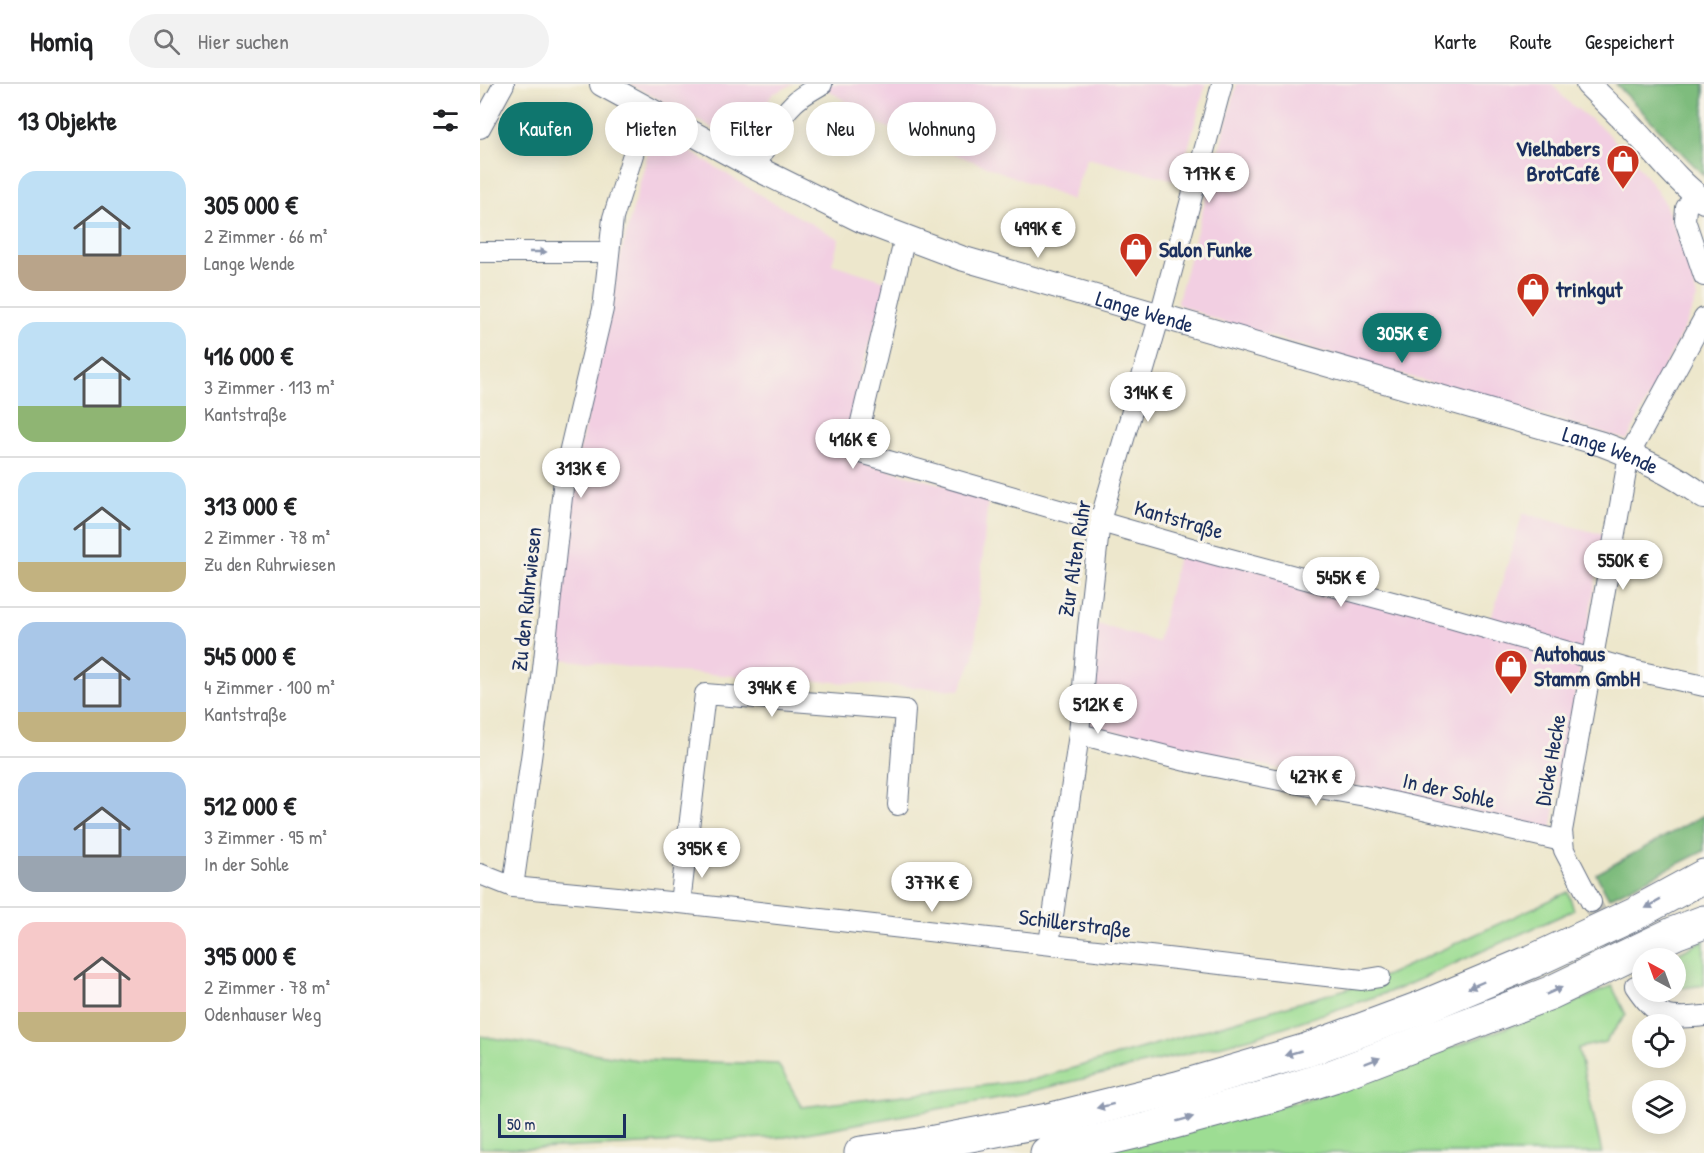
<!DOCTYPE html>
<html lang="de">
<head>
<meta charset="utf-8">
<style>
  body { margin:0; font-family:"Patrick Hand",sans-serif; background:#f2f2f2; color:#202124; height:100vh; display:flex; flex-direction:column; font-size:22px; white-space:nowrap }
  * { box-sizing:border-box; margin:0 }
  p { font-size:20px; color:#757577 }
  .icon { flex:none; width:33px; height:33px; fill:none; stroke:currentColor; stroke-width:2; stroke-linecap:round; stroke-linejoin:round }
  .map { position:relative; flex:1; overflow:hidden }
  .drawer { display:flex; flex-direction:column; background:#fff; width:480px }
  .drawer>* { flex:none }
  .guide { position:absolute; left:18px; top:18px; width:570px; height:54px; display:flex; gap:12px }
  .needle { width:39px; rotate:319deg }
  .buttons { position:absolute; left:1152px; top:864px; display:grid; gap:12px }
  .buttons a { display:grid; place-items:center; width:54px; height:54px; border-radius:50%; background:#fff; box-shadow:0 3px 15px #0003; font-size:30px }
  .scale { position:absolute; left:18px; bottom:15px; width:128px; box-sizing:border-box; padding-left:6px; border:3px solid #1b2f5e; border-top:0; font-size:16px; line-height:21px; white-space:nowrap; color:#1b2f5e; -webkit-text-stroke:4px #f7f3e8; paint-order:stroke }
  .price { position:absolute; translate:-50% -51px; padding:0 14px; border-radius:21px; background:#fff; color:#222; font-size:20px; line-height:39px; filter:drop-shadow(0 2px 3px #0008) }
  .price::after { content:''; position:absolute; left:50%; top:36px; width:18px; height:14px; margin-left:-9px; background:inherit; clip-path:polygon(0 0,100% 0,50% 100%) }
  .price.selected { background:#0f766e; color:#fff }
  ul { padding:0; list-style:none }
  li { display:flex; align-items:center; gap:18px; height:150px; padding:0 18px }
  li+li { border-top:2px solid #e0e0e0 }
  li span { display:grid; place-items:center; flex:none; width:168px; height:120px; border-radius:18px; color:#555 }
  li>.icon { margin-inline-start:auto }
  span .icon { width:72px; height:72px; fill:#fffc; stroke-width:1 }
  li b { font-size:26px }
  h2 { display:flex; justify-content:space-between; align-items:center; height:72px; padding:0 18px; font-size:26px }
  .pill { padding:0 21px; border-radius:27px; background:#fff; box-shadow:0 3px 15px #0003; font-size:21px; line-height:54px }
  .pill.selected { background:#0f766e; color:#fff }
  header { display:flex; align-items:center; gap:36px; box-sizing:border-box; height:84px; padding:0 30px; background:#fff; border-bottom:2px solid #e0e0e0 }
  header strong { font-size:28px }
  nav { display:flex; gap:33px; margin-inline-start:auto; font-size:21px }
  .search { width:420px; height:54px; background:#f2f2f2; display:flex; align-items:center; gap:15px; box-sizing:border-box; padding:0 21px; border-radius:33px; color:#757577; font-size:22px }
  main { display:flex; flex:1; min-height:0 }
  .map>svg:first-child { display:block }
  .built { fill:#f2cfe2 }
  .green { fill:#9ddd93; stroke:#5c8678; stroke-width:1.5 }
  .forest { fill:#7ebc7d; stroke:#4c766e; stroke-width:1.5 }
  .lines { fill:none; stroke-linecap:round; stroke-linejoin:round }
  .minor-tunnel { stroke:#c3c2b6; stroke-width:20; stroke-dasharray:20 10; stroke-linecap:butt }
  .minor-casing { stroke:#646f84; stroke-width:22 }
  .tertiary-casing { stroke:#646f84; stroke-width:26 }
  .motorway-casing { stroke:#646f84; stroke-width:35 }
  .minor { stroke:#fff; stroke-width:20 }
  .tertiary { stroke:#fff; stroke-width:24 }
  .motorway { stroke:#fff; stroke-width:33 }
  .oneway { fill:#8d97ae }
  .labels { text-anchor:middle; stroke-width:6; stroke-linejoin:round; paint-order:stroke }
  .poi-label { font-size:22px; font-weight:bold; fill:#1b2f5e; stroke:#f7f3e8; text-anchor:start }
  .street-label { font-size:22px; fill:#1b2f5e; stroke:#f7f3e8 }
</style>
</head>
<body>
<header>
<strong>Homiq</strong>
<div class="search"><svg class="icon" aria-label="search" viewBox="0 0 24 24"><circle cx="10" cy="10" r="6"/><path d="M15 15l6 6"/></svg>Hier suchen</div>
<nav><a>Karte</a><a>Route</a><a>Gespeichert</a></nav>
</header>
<main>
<section class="drawer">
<h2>13 Objekte<svg class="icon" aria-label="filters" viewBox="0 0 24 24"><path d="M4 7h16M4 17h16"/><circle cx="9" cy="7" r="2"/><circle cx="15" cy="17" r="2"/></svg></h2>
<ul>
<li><span style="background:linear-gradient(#bfe0f5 70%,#b9a48a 0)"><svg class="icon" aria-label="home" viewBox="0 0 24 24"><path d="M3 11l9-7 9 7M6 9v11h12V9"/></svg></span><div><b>305 000 €</b><p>2 Zimmer · 66 m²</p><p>Lange Wende</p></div></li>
<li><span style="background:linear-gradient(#bfe0f5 70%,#8fb573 0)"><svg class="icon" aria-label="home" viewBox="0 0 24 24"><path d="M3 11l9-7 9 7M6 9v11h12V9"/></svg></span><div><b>416 000 €</b><p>3 Zimmer · 113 m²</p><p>Kantstraße</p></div></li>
<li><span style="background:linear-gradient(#bfe0f5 75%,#c2b280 0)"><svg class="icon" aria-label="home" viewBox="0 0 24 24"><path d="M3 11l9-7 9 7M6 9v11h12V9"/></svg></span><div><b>313 000 €</b><p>2 Zimmer · 78 m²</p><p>Zu den Ruhrwiesen</p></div></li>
<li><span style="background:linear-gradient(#a9c7e8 75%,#c2b280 0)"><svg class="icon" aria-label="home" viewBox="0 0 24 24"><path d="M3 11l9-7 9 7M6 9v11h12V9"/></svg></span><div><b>545 000 €</b><p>4 Zimmer · 100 m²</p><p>Kantstraße</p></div></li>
<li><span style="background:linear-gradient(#a9c7e8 70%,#9aa5b1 0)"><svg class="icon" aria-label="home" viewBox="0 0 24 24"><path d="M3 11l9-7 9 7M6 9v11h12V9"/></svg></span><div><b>512 000 €</b><p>3 Zimmer · 95 m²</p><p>In der Sohle</p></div></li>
<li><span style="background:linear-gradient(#f6c9c9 75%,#c2b280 0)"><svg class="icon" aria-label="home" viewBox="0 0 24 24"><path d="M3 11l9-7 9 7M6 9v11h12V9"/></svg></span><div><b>395 000 €</b><p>2 Zimmer · 78 m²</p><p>Odenhauser Weg</p></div></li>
</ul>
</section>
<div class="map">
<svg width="1224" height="1069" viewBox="0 0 1224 1069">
  <rect width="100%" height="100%" fill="#f7f3e8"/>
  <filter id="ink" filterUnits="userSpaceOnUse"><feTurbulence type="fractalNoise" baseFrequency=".0167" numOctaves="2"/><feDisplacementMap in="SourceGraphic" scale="12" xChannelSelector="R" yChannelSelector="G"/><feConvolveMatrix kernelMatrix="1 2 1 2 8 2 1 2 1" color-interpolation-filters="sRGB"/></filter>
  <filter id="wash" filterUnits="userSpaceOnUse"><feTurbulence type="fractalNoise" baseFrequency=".008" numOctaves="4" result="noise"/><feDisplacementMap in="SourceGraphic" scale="24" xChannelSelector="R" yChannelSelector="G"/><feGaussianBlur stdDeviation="1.35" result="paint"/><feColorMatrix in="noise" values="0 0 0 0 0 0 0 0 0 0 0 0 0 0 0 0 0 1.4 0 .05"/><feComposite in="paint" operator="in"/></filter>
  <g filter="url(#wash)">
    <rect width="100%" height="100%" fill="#ede7cc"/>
    <!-- built -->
    <g class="built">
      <path d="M150,0h163l-22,11 -23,52z"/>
      <path d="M339,0h387l-27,97 -92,-23 -15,42 -191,-75z"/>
      <path d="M757,0h315l15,17 36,28 31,31 29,39 24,59 10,40 -12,28 -58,114 -405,-118 -45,-18z"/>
      <path d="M177,47l115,71 67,37 -7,25 57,18 -22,68 -23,102 5,7 139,38 -14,160 -14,33 -299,-19 -109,-13 22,-185 30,-131 14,-77 32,-120z"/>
      <path d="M1043,429l81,22 -53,295 -462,-104 8,-102 61,18 21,-90 311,70z"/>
    </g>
    <!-- green -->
    <g class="green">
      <path d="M1088,808l6,18 -176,79 -147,49 -226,55 -240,44 -247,12 -58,-1v-112l158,24 140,4 24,43 230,-27 342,-99z"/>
      <path d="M1224,856v45l-28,4v-31h-6z"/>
      <path d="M1132,902l14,29 -21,27 -27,6 24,105h-514l219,-54 260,-93z"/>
    </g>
    <!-- forest -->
    <g class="forest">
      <path d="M1136,0h88v92z"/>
      <path d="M1224,731v36l-95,47 -13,-24z"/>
    </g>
  </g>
  <g filter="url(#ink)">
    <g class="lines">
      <!-- minor-tunnel -->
      <path class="minor-tunnel" d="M1111,818l44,84"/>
      <defs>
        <g id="minor">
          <path d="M0,44l24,-44"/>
          <path d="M276,84c10,-23 20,-48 38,-65 8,-8 19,-13 28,-19"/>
          <path d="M1215,110l-9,14 -1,12 19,56"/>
          <path d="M425,153l-51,214 358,103 214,57 202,58 76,17"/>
          <path d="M0,168h129"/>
          <path d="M599,650l107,27 133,27 52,9 191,44"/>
          <path d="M0,790l33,13 167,16 682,77 18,-3"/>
          <path d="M33,803l28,-200 24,-217 38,-161 10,-91 22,-70 15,-38"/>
          <path d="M1111,818l-27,-52 -2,-19 67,-376 75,-137"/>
          <path d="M200,819l25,-209 200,16 -7,95"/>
          <path d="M569,860l30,-210 9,-106 12,-107 60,-206 62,-231"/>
          <path d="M1155,902c21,31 31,34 69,30"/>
        </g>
        <g id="tertiary">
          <path id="s1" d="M122,0l154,84 107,53 98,37 641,186c37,14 71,29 102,53"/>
          <path d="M1108,0c19,19 38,37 56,57 19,21 37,43 60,60"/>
        </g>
        <g id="motorway">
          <path d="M381,1069l58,-8 129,-25 129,-32 130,-38 116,-43 110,-46 103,-48 68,-37"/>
          <path d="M567,1069l101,-24 129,-35 56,-18 217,-83 125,-60 29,-11"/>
        </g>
      </defs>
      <!-- minor casing -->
      <use href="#minor" class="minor-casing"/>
      <!-- tertiary casing -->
      <use href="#tertiary" class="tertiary-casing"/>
      <!-- motorway casing -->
      <use href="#motorway" class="motorway-casing"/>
      <!-- minor -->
      <use href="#minor" class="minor"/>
      <!-- tertiary -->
      <use href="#tertiary" class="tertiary"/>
      <!-- motorway -->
      <use href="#motorway" class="motorway"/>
    </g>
    <!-- one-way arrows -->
    <defs><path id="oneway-solid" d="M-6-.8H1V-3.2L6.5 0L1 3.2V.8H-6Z" transform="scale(1.5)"/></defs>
    <g class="oneway">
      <use href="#oneway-solid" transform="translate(58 168)"/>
      <use href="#oneway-solid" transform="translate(1173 820) rotate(151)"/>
      <use href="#oneway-solid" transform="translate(996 901) rotate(157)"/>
      <use href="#oneway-solid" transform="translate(1074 907) rotate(-24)"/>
      <use href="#oneway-solid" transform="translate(813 969) rotate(164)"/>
      <use href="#oneway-solid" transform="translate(892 977) rotate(-21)"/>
      <use href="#oneway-solid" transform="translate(625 1022) rotate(166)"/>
      <use href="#oneway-solid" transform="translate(705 1035) rotate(-15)"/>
    </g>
  </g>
  <!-- icons -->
  <defs>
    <symbol id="shop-pin" viewBox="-11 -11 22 30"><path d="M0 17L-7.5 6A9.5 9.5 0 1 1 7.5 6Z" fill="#c8321e" stroke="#f7f3e8"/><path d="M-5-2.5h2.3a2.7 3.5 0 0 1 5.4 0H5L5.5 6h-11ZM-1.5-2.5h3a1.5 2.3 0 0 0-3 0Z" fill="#fff"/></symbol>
  </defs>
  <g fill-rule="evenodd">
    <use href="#shop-pin" x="1124" y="58" width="38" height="52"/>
    <use href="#shop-pin" x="637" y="146" width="38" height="52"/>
    <use href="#shop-pin" x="1034" y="186" width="38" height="52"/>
    <use href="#shop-pin" x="1012" y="563" width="38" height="52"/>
  </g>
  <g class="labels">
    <!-- poi labels -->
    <g class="poi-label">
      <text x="1120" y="72" text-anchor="end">Vielhabers<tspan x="1120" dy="25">BrotCafé</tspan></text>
      <text x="679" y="173">Salon Funke</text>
      <text x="1076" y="213">trinkgut</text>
      <text x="1054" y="577">Autohaus<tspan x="1054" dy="25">Stamm GmbH</tspan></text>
    </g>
    <!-- street labels -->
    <g class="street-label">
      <text dy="8" stroke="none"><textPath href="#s1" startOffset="591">Lange Wende</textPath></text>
      <text dy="8" stroke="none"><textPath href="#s1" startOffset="1077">Lange Wende</textPath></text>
      <text transform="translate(699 435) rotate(16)" y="8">Kantstraße</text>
      <text transform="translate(594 474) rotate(-81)" y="8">Zur Alten Ruhr</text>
      <text transform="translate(46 515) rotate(-84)" y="8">Zu den Ruhrwiesen</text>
      <text transform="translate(1070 676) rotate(-80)" y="8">Dicke Hecke</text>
      <text transform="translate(969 706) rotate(13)" y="8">In der Sohle</text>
      <text transform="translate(595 839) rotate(7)" y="8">Schillerstraße</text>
    </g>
  </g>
</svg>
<div class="buttons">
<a><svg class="needle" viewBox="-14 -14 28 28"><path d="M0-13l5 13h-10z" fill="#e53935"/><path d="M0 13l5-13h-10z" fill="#757577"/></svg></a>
<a><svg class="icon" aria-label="locate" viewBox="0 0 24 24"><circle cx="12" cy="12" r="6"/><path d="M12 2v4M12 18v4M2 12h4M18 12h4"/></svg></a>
<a><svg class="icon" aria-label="layers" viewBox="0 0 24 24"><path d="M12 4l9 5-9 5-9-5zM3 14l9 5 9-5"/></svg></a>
</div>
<div class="scale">50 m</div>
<b class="price" style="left:729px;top:120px">717K €</b>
<b class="price" style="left:558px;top:175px">499K €</b>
<b class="price selected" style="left:922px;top:280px">305K €</b>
<b class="price" style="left:668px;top:339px">314K €</b>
<b class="price" style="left:373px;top:386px">416K €</b>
<b class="price" style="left:101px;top:415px">313K €</b>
<b class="price" style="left:1143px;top:507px">550K €</b>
<b class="price" style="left:861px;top:524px">545K €</b>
<b class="price" style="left:292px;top:634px">394K €</b>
<b class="price" style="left:618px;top:651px">512K €</b>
<b class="price" style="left:836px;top:723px">427K €</b>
<b class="price" style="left:222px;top:795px">395K €</b>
<b class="price" style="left:452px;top:829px">377K €</b>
<div class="guide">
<a class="pill selected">Kaufen</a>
<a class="pill">Mieten</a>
<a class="pill">Filter</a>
<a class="pill">Neu</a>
<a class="pill">Wohnung</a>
</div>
</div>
</main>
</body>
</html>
